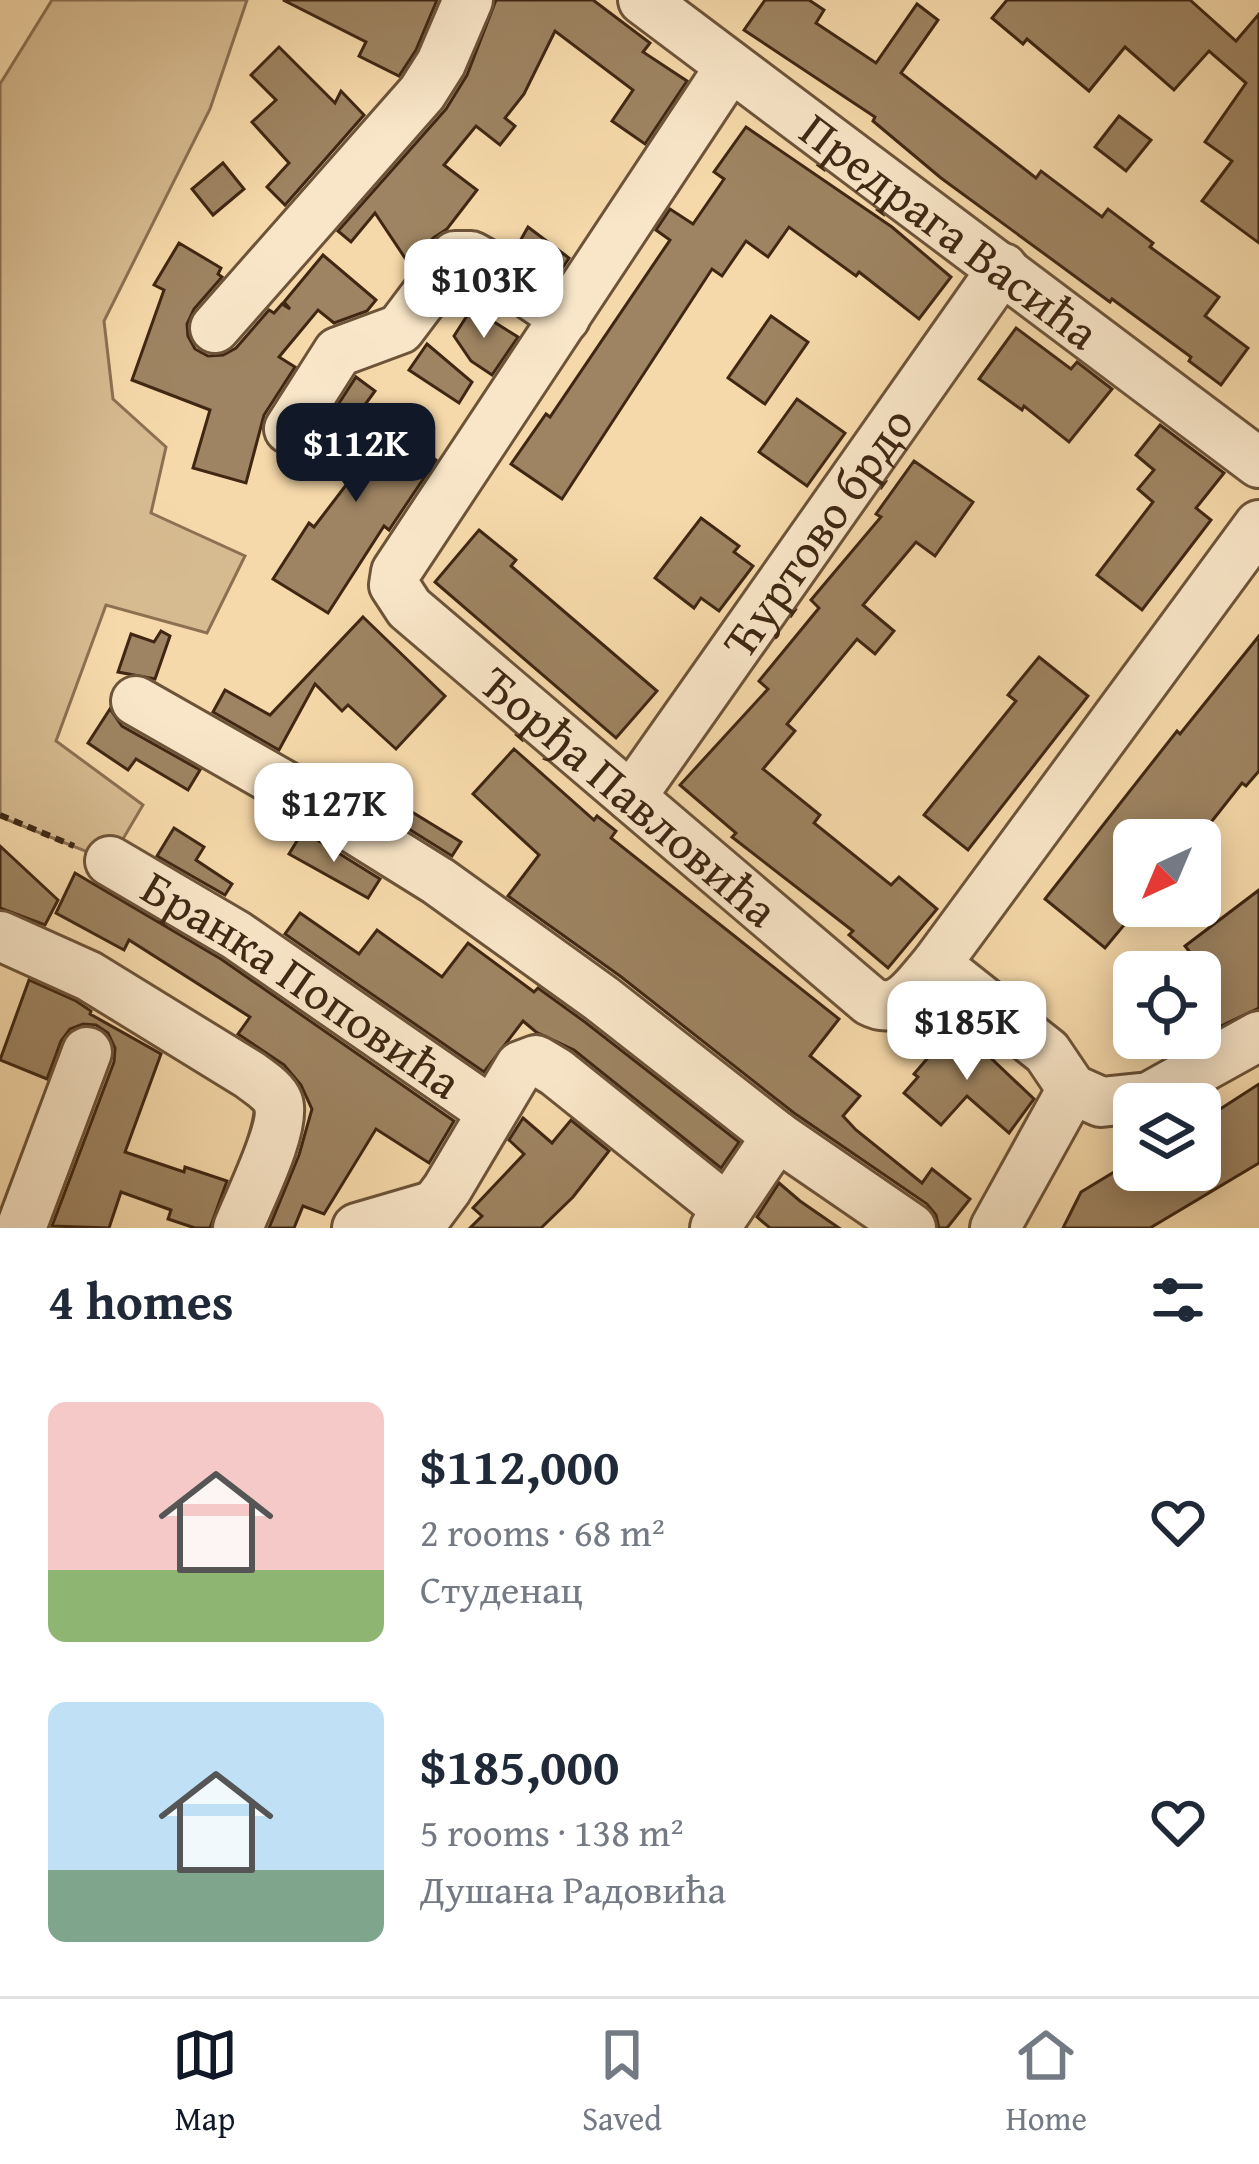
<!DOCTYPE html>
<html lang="en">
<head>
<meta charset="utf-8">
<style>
  body { margin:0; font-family:"Gentium Book Plus",serif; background:#f2f2f3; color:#1f2937; height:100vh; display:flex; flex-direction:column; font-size:45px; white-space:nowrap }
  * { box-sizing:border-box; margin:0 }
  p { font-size:39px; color:#747a83 }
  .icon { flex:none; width:66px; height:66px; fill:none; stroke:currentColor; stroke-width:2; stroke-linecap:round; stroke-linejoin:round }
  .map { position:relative; height:1228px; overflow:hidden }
  .drawer { display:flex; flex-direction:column; background:#fff; flex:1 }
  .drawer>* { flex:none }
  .needle { width:78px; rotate:224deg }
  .controls { position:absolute; left:1113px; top:819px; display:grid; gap:24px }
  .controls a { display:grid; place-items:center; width:108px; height:108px; border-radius:18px; background:#fff; box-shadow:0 6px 30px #0003; font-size:60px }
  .price { position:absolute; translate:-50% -102px; padding:0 27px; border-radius:24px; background:#fff; color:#222; font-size:39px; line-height:78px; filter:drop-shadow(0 3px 6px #0008) }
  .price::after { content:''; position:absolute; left:50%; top:72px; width:36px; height:27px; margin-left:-18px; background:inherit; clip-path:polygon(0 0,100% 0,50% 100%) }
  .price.active { background:#111827; color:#fff }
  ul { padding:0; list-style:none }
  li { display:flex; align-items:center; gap:36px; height:300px; padding:0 48px }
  li span { display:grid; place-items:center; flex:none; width:336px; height:240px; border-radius:18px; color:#555 }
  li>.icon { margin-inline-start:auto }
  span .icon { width:144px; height:144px; fill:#fffc; stroke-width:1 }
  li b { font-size:51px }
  h2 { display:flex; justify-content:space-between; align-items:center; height:144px; padding:0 48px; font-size:51px }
  .tabs { display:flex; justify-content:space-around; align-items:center; height:168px; border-top:3px solid #e0e1e3; background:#fff; font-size:33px; color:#747a83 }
  .tabs a { display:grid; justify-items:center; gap:6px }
  .tabs .active { color:#111827 }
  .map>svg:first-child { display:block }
  .green { fill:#d7bb90; stroke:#8b7152; stroke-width:3 }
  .building { fill:#9e8462; stroke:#3f2713; stroke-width:3 }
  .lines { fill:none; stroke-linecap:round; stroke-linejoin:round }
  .minor-casing { stroke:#6d5439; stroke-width:54 }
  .path { stroke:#3f2713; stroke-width:6; stroke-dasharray:9 6; stroke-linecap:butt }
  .minor { stroke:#f9e6c8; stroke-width:48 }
  .labels { text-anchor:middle; stroke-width:10; stroke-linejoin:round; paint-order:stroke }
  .street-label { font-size:48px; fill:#3f2713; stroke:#f9e6c8 }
</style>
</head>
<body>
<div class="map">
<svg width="1259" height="1228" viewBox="0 0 1259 1228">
  <rect width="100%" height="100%" fill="#f6d9aa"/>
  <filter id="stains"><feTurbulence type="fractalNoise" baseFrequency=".00167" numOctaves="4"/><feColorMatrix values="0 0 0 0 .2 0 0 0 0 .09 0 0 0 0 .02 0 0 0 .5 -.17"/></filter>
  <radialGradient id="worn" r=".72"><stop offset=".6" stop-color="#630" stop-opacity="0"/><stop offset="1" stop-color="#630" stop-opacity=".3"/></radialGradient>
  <!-- green -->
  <path class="green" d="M52,0h195l-37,109 -106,212 9,78 53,48 -15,66 94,43 -38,77 -101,-28 -50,136 87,64 -33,56 -110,-44v-733z"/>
  <!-- building -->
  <g class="building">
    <path d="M283,0h154l-21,50 -17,26 -40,-20 7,-14z"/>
    <path d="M496,0h97l57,43 -7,9 44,29 -42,63 -33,-23 21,-31 -78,-59 -31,63 -19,24 10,8 -15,19 -24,-19 -32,39 33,25 -30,39 -14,9 -22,29 -36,-54 -24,29 -13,-11 108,-122 21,-34z"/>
    <path d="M765,0h44l15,10 -8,13 60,40 41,-59 21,16 -37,53 135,105 5,-7 61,46 6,-8 45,34 -3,4 69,50 -14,19 43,32 -27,37 -32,-24 2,-4 -79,-58 -2,3 -169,-124 -68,-57 2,-4 -131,-87z"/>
    <path d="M1007,0h183l46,41 23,-27v229l-57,-42 30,-40 -27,-19 41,-59 -37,-32 -35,39 -49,-43 -36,44 -62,-52 -4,5 -31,-26z"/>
    <path d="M279,47l56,56 6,-12 23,24 -79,90 -18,-18 22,-24 -37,-41 24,-22 -25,-25z"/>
    <path d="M1119,116l32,24 -25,31 -31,-24z"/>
    <path d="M746,127l146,100 59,50 -32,42 -60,-47 -3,4 -67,-49 -21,30 -22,-16 -24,35 -10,-7 -150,230 -51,-35 35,-50 4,3 120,-177 -14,-10 14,-21 23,15 31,-45 -10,-7z"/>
    <path d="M223,163l21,26 -31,26 -21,-26z"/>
    <path d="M528,227l41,31 -13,20 -41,-28z"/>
    <path d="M179,243l42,25 -3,6 4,3 -28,32 -7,15 1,12 7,13 13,7 15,-1 13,-7 33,-38 5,3 8,-9 8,5 -6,-7 39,-47 53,45 -9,11 -33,12 -16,-13 -39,47 16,10 -31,48 -18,68 -53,-15 17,-58 -78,-30 32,-90 -10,-5z"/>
    <path d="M472,308l46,29 -26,38 -21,-14 -17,-25z"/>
    <path d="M771,316l37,26 -43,62 -37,-26z"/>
    <path d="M1016,328l55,41 6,-7 35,27 -43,53 -45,-36 -2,4 -43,-31z"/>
    <path d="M427,344l45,38 -13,21 -50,-33z"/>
    <path d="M356,377l19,14 -11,15 72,54 -47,70 -5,-4 -56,87 -55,-34 36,-56 5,4 52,-68 -3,-2 8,-9 -41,-31z"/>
    <path d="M797,399l48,34 -38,53 -48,-34z"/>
    <path d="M1160,425l64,48 -28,35 15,12 -69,90 -45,-35 56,-73 -15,-13 16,-19 -18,-15z"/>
    <path d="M914,461l59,41 -38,54 -19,-14 -53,63 31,26 -19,23 -18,-15 -70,85 8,7 -32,38 57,46 -6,8 77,62 8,-8 38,32 -49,59 -39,-33 4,-4 -121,-94 4,-4 -56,-48 88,-96 -9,-8 60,-73 -8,-8 70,-83 -5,-3z"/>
    <path d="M701,518l38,28 -5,6 19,14 -34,45 -18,-13 -7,10 -39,-30z"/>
    <path d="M479,530l37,30 -5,6 146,125 -41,47 -181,-156z"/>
    <path d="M363,617l82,79 -49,53 -48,-44 -6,6 -27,-27 -36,66 -66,-38 12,-22 45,25z"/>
    <path d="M161,631l9,5 -15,43 -37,-7 13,-38 23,8z"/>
    <path d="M1259,636v135l-13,15 -4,-3 -45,57h-63v73l-29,35 -60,-49 132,-168 3,3z"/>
    <path d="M1039,657l49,39 -120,154 -44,-35 92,-114 -8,-6z"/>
    <path d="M110,709l12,17 78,44 -12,20 -52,-31 -8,11 -40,-27z"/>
    <path d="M514,749l80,71 3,-4 19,15 -5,7 228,181 -29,37 50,40 -17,20 13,14 66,53 10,-14 38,30 -23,29h-8l-3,-13 -9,-11 -133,-91 -174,-137 -112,-80 31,-41 -66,-61z"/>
    <path d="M340,768l121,74 -9,14 -120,-75z"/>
    <path d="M174,828l30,19 -8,13 36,24 -7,11 -68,-39z"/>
    <path d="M303,831l77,48 -12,19 -79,-44z"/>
    <path d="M0,846l58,54 -13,25 -45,-17z"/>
    <path d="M75,873l146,86 233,162 -25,42 -53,-34 -52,85 -21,-8 -9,22h-25l30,-73 13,-46 -11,-24 -17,-20 -46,-31 12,-17 -121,-77 -5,10 -68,-37z"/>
    <path d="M1259,890v118l-59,28v-71l-15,-19z"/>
    <path d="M300,913l59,41 18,-24 65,47 26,-34 66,49 4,-4 47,34 154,120 -18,26 -147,-118 -38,-18 -13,-11 -39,51 -199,-138z"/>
    <path d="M29,980l47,21 15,10 -1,3 71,40 -36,98 59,20 1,-5 42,14 -17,47h-15l-27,-9 3,-9 -50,-18 -12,36 -57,-2 62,-164 1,-14 -7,-15 -12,-8 -13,-1 -13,5 -9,12 -14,38 -47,-19z"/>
    <path d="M956,1025l78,74 -25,34 -42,-37 -26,29 -37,-32 14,-16 -4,-3z"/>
    <path d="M1259,1084v79l-109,65h-87l18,-36 53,-32v10h66v-48z"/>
    <path d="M523,1118l29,25 19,-23 38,31 -36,46 -32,31h-71l12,-12 -9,-8 51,-54 -15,-14z"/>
    <path d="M779,1183l21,18 39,27h-69l-13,-11z"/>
  </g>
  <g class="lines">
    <defs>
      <g id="minor">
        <path id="s1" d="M643,0l616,463"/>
        <path id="s2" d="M730,67l-334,505 -2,13 15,23 461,393c30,16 47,-16 66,-37l323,-439"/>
        <path d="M215,328l207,-235 19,-30 27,-63"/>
        <path d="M289,429l49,-77 62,-23 55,-73h16l11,6 83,56"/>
        <path d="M136,701l151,86 151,94 164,118 175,137 134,92"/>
        <path id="s3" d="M631,797l372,-529"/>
        <path id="s4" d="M110,861l126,74 256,177"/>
        <path d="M0,936l89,40 161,99c9,7 24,16 28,27 9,24 -30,100 -40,126"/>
        <path d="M936,964l111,88 25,37 29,13 48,-5 110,-61"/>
        <path d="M21,1228l66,-176"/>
        <path d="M357,1228l72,-21"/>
        <path d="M418,1228l29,-39 73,-123 16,-6 20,12 171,137"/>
        <path d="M715,1228l62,-92"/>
        <path d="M995,1228l77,-139"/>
      </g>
    </defs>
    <!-- minor casing -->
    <use href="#minor" class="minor-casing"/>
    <!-- path -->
    <path class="path" d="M0,815l74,31"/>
    <!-- minor -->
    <use href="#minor" class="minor"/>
  </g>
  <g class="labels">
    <!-- street labels -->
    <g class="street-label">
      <text dy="17" stroke="none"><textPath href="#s1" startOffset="384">Предрага Васића</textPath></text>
      <text dy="17" stroke="none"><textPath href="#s3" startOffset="324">Ћуртово брдо</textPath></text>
      <text dy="17" stroke="none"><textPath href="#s2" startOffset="936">Ђорђа Павловића</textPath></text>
      <text dy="17" stroke="none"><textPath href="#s4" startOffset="228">Бранка Поповића</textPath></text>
    </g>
  </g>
  <rect width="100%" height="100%" filter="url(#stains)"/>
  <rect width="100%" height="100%" fill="url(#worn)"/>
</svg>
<div class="controls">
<a><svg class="needle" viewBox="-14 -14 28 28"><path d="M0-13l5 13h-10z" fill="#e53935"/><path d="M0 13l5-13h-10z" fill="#747a83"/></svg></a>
<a><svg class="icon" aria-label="locate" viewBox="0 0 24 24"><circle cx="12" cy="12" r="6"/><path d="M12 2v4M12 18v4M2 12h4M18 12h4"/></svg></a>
<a><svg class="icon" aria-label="layers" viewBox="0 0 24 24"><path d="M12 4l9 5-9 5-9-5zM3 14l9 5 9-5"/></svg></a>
</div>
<b class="price" style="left:484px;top:341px">$103K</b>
<b class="price active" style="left:356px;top:505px">$112K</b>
<b class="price" style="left:334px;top:865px">$127K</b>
<b class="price" style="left:967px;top:1083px">$185K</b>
</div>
<section class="drawer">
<h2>4 homes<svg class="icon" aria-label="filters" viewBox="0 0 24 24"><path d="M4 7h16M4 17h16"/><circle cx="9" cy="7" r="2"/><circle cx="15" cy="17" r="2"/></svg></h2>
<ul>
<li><span style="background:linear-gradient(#f6c9c9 70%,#8fb573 0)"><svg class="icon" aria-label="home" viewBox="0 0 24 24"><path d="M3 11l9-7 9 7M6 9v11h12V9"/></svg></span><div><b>$112,000</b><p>2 rooms · 68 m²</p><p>Студенац</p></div><svg class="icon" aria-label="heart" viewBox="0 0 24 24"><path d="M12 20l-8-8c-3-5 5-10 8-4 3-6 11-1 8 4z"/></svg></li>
<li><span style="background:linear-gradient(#bfe0f5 70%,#7fa58c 0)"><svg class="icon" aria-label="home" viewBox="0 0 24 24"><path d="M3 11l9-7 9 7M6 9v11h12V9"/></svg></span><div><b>$185,000</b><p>5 rooms · 138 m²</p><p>Душана Радовића</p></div><svg class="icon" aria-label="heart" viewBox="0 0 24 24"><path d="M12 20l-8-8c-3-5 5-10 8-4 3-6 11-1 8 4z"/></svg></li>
</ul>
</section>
<nav class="tabs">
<a class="active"><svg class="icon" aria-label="map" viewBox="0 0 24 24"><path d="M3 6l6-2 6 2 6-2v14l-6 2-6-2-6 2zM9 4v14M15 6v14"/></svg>Map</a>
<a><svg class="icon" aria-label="saved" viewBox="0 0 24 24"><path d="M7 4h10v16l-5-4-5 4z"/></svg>Saved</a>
<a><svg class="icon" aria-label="home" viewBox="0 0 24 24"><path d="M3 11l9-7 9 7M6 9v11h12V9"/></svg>Home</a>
</nav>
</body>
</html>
